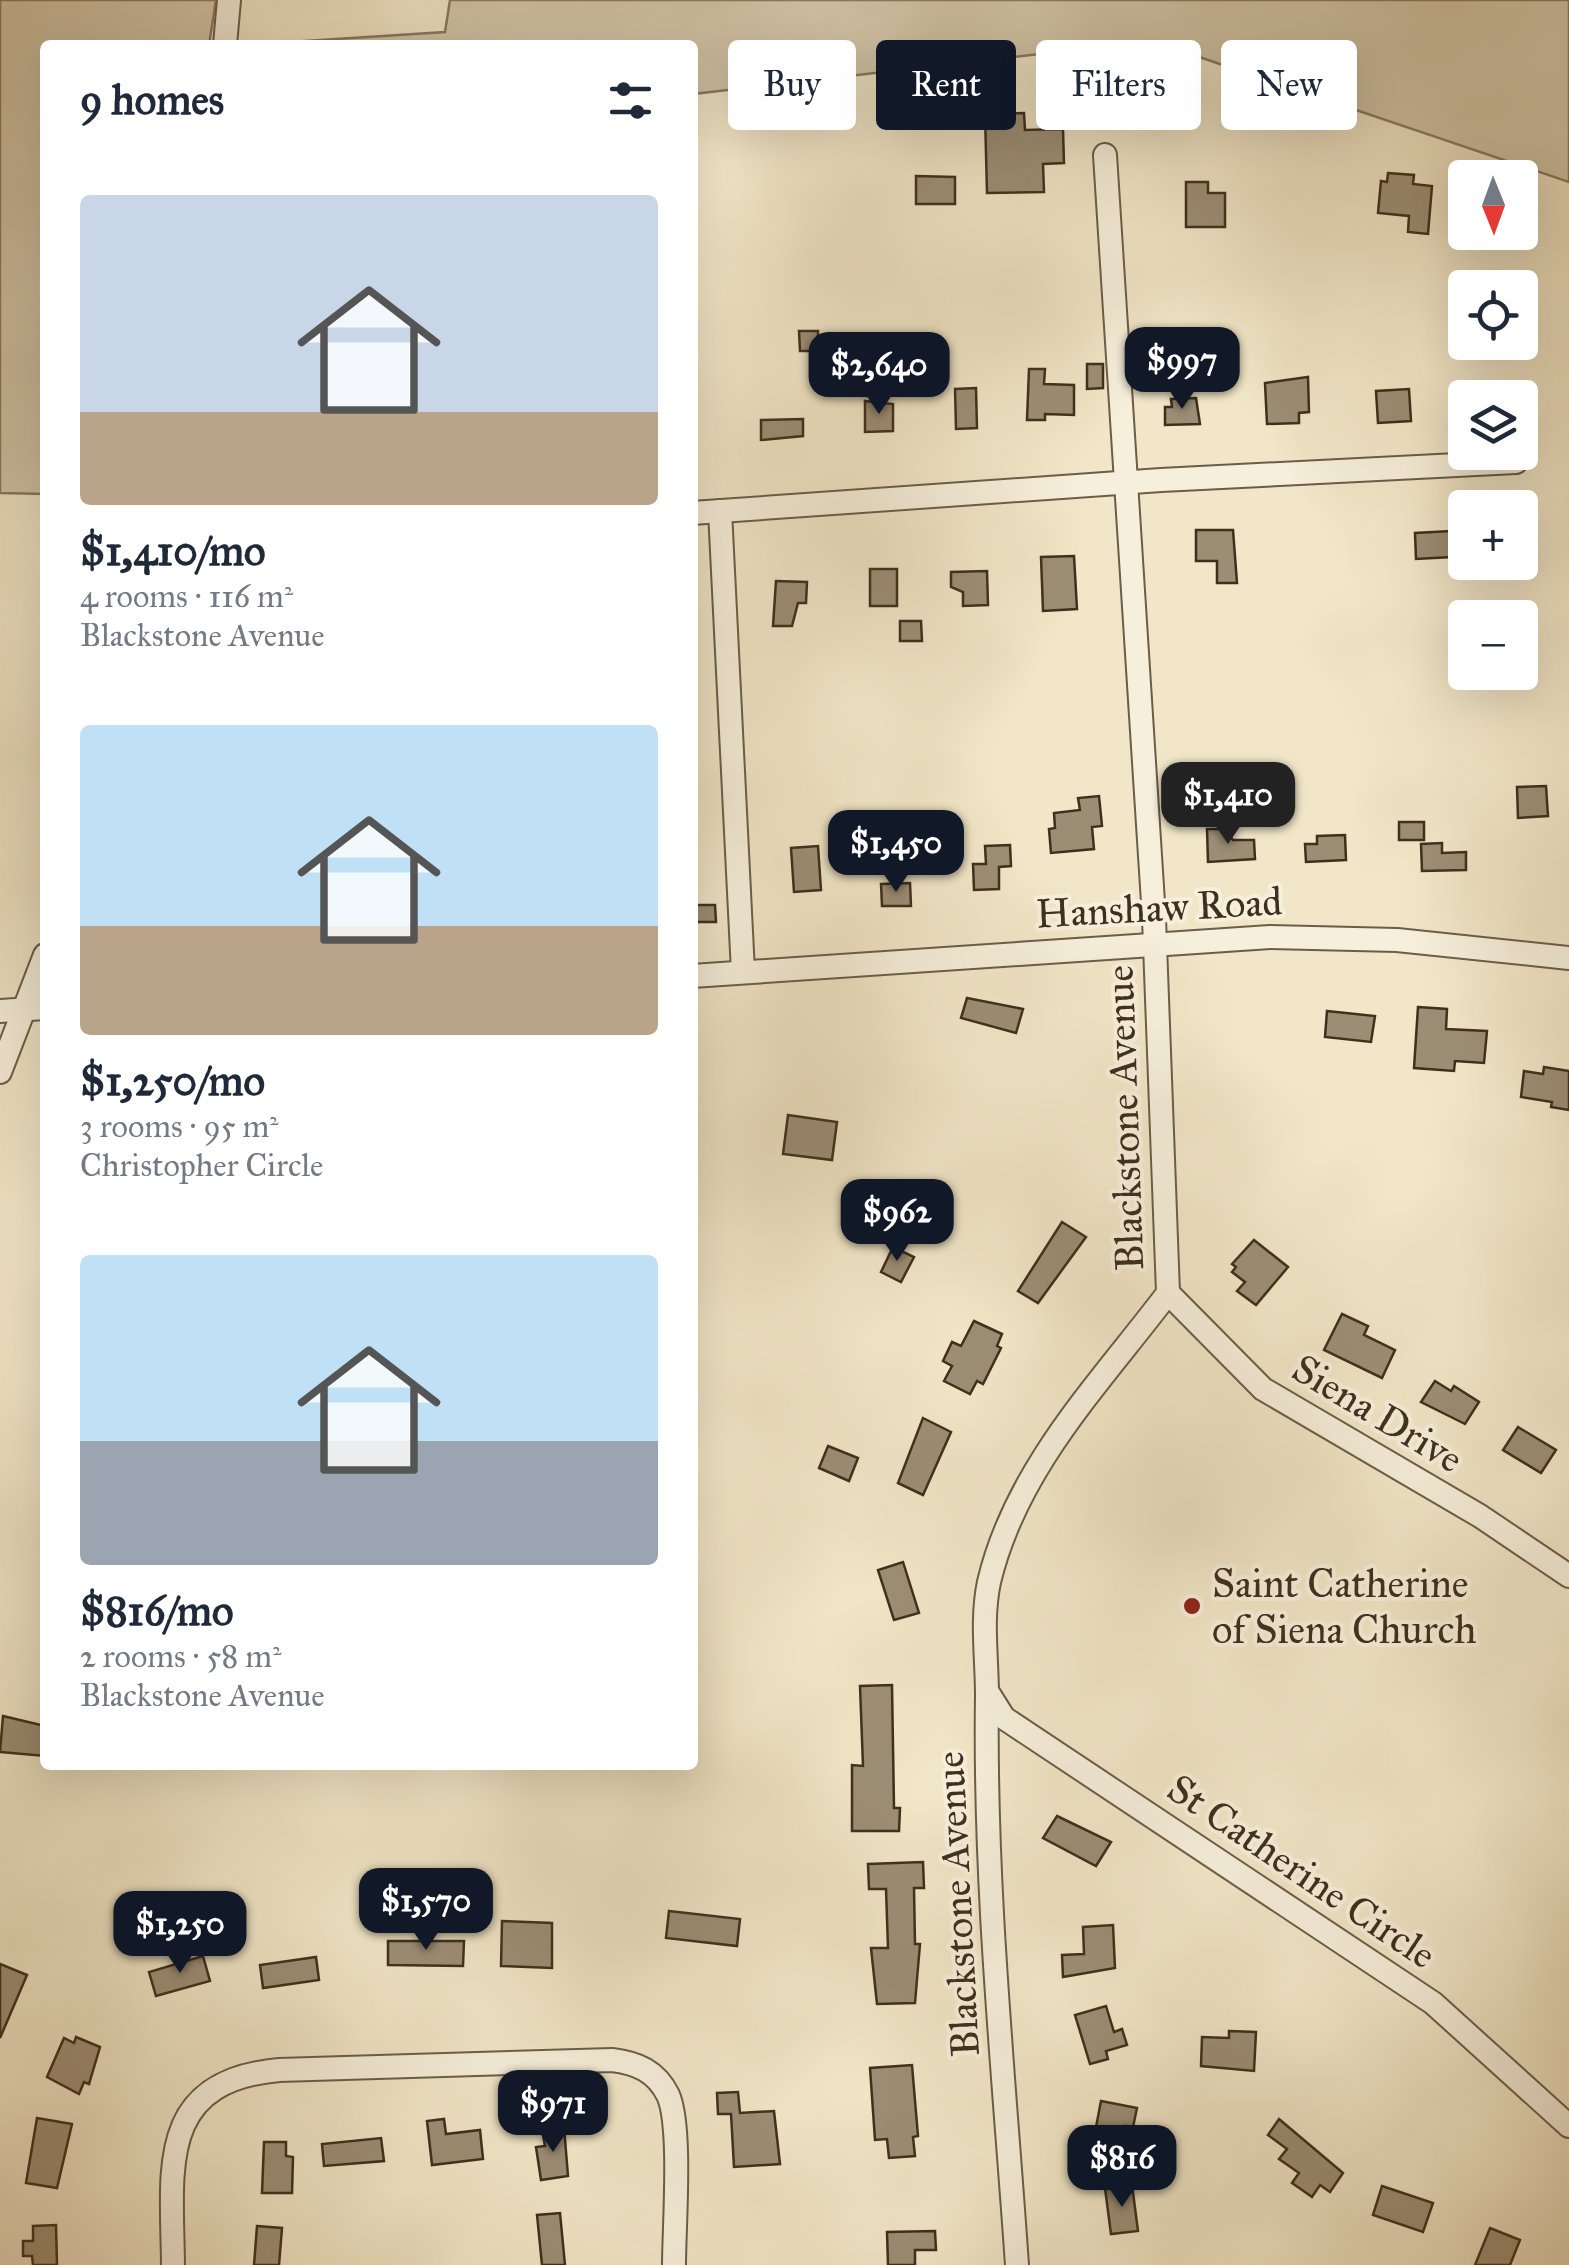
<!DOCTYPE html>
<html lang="en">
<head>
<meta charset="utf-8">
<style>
  body { margin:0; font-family:"IM FELL Great Primer",serif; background:#f6f6f7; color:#1f2937; height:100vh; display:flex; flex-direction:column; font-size:38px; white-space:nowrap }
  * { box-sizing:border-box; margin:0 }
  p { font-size:32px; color:#747a83 }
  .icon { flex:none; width:55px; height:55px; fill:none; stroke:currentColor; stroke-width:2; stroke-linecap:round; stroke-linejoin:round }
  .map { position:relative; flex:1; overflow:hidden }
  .sheet { position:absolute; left:40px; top:40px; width:658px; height:1730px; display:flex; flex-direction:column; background:#fff; border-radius:10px; box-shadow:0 10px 40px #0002 }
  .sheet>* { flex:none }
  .top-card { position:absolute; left:728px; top:40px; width:690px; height:90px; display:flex; gap:20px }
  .needle { width:65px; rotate:179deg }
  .tools { position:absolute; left:1448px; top:160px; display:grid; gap:20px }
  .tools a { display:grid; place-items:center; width:90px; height:90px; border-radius:10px; background:#fff; box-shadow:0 10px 40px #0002; font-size:50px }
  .price { position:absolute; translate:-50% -85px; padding:0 22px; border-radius:20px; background:#111827; color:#fff; font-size:32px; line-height:65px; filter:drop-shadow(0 2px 5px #0008) }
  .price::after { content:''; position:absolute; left:50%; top:60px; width:30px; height:22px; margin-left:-15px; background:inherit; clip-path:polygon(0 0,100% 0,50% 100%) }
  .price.active { background:#222; color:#fff }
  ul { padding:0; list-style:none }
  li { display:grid; align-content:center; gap:20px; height:530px; padding:0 40px }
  li span { display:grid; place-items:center; height:310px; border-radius:10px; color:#555 }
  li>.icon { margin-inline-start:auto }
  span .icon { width:180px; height:180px; fill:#fffc; stroke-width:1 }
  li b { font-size:42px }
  h2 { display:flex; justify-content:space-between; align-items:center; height:120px; padding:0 40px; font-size:42px }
  .tag { padding:0 35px; border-radius:10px; background:#fff; box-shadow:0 10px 40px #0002; font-size:35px; line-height:90px }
  .tag.active { background:#111827; color:#fff }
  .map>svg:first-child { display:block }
  .green { fill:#d3c7aa; stroke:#897b64; stroke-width:2.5 }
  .building { fill:#9c8e75; stroke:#3f2f1d; stroke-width:2.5 }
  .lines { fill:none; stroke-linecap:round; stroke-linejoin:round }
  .minor-casing { stroke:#6c5d48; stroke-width:26 }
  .minor { stroke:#f6efdb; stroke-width:22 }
  .poi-dot { fill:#8f2418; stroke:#f6efdb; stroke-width:4 }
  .labels { text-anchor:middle; stroke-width:8; stroke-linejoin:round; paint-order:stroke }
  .street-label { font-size:40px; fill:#3f2f1d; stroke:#f6efdb }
  .poi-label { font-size:40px; fill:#3f2f1d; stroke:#f6efdb; text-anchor:start }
</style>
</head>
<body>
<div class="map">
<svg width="1569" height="2265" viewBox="0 0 1569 2265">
  <rect width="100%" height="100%" fill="#f1e6c7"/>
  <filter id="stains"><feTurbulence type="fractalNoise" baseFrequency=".002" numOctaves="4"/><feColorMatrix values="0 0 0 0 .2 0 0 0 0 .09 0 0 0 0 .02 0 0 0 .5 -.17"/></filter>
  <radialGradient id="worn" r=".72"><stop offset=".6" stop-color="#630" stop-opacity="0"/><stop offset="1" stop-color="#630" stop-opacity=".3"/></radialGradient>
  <!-- green -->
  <g class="green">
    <path d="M0,0h216l-7,45h-164v449l-45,-1z"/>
    <path d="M450,0h1119v182l-417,-141 -459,53 -1,-49h-448l201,-13z"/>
  </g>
  <!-- building -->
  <g class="building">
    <path d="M1024,113l1,17 38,-1 1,34 -21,1 1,28 -57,1 -2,-79z"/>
    <path d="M1388,173l26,2 -1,9 19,2 -4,48 -20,-2 1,-16 -31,-3 3,-32 6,1z"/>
    <path d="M916,176l39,1v27h-39z"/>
    <path d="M1186,182h22v11h17v34h-39z"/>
    <path d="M799,331h19v20h-18z"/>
    <path d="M1087,364h16v24l-16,1z"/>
    <path d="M1029,369h16l-1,15 30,1v30l-29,-1v6h-18z"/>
    <path d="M1308,377l1,35 -10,1v10l-32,1 -2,-41z"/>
    <path d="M976,388l1,40 -21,1 -1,-40z"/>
    <path d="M1409,389l2,32 -33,2 -2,-32z"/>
    <path d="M1196,398l4,26 -35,1v-18h7l-1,-8z"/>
    <path d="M865,401l28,3v27l-28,1z"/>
    <path d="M803,419v17l-42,4v-20z"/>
    <path d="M1196,530h37l4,53h-20v-22h-21z"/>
    <path d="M1451,531l1,26 -36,2 -1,-26z"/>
    <path d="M1074,556l3,53 -34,2 -2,-54z"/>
    <rect x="870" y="569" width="27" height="37"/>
    <path d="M987,571l1,34 -25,1v-14l-12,-5v-15z"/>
    <path d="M776,581l31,1 -1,21h-8l-6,23h-19z"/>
    <path d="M900,621h21l1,20h-22z"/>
    <path d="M1546,786l2,30 -30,2 -1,-31z"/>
    <path d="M1099,796l3,30 -10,1 2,22 -43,4 -2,-24 6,-1 -1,-15 26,-3 -2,-12z"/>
    <rect x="1399" y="822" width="25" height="18"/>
    <path d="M1207,829h17l9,11h21l1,19 -47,3z"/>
    <path d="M1345,835l1,25 -40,2 -1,-18h12v-8z"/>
    <path d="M1442,843v10l24,-1v18l-44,1 -1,-27z"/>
    <path d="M1010,845l1,21 -12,1v22l-25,1 -1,-26h13l-1,-18z"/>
    <path d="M818,846l3,44 -27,2 -3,-44z"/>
    <path d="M910,883l1,23h-29l-1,-22z"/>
    <path d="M692,905h23l1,17h-24z"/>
    <path d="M967,998l56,11 -7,24 -55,-15z"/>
    <path d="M1418,1007l29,2 -1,20 41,2 -3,32 -29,-2 -1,10 -40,-3z"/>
    <path d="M1327,1011l48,5 -4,26 -46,-5z"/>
    <path d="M1544,1067l25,4v39l-18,-3 1,-5 -31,-5 3,-26 19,3z"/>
    <path d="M788,1115l49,7 -5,38 -49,-6z"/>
    <path d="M1062,1222l24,15 -48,66 -20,-12z"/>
    <path d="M1254,1240l34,27 -32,38 -19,-14 8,-9 -13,-10 4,-5 -4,-3z"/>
    <path d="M893,1247l21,10 -13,25 -20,-10z"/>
    <path d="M1342,1314l26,12 -4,9 31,15 -13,28 -58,-28z"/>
    <path d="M974,1321l28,13 -5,12 4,2 -18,36 -6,-3 -7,13 -26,-13 8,-15 -9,-5 9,-19 9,4z"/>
    <path d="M1435,1381l16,10 3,-5 25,16 -14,22 -44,-22z"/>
    <path d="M923,1418l28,14 -28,63 -25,-12z"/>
    <path d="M1518,1427l38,23 -15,23 -38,-23z"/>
    <path d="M828,1446l30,12 -9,23 -30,-13z"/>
    <path d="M903,1562l16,51 -25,7 -16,-50z"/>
    <path d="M892,1685l2,123h6l-1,23h-47v-66l11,1 -3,-80z"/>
    <path d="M3,1716l42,10v30l-45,-4z"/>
    <path d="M1057,1816l54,26 -15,24 -53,-28z"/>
    <path d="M923,1862l1,26h-10l1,56h5l-5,59 -38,1 -6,-56h17l-2,-59h-17l-1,-25z"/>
    <path d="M669,1911l71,8 -3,27 -71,-8z"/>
    <path d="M502,1921l50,2v45l-51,-2z"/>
    <path d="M1113,1925l2,43 -52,9 -1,-22 22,-1 -1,-27z"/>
    <path d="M388,1941h76l-1,25 -75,-1z"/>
    <path d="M203,1956l7,25 -54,15 -7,-24z"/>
    <path d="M316,1957l3,23 -56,8 -3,-23z"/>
    <path d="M0,1964l27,11 -27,63z"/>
    <path d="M1106,2006l8,26 8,-3 5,16 -21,6 2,8 -18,5 -15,-49z"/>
    <path d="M1229,2031l27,1 -2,39 -53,-5 1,-29 27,1z"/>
    <path d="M76,2037l24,10 -11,37 -5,-2 -5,12 -32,-17 17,-39 10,5z"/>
    <path d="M912,2065l6,71 -5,1 2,19 -26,2 -2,-19 -12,1 -5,-72z"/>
    <path d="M738,2092l2,21 34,-2 6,53 -46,3 -3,-53h-13l-1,-21z"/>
    <path d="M1101,2101l36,7 -4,19 -8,-1 -6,27 -27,-5z"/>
    <path d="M37,2118l35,6 -15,64 -31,-5z"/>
    <path d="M444,2119l2,15 34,-4 3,29 -51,6 -5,-44z"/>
    <path d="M1279,2119l64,54 -13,19 -10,-7 -8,12 -20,-14 7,-10 -20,-14 8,-10 -19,-14z"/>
    <path d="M564,2127l4,49 -27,4 -5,-33 9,-1 -3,-16z"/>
    <path d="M381,2138l3,23 -60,5 -2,-22z"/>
    <path d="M264,2142h22v14l7,1 -1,36h-30z"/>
    <path d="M1132,2185l6,46 -27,3 -6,-46z"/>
    <path d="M1382,2186l51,17 -10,29 -50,-17z"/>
    <path d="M560,2213l5,52h-23l-5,-50z"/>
    <path d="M56,2225l1,40h-24l-1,-9h-9v-15h10v-15z"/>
    <path d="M257,2226l25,2 -3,37h-25z"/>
    <path d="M1490,2228l30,12 -10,25h-35z"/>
    <path d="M935,2231l1,19h-21v15h-27l-1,-33z"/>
  </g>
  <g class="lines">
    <defs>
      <g id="minor">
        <path d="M225,45l4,-45"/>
        <path d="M720,511l23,461"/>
        <path d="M692,513l469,-33 355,-18"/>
        <path d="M692,976l578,-39 127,3 172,18"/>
        <path d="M0,1011l45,-3"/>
        <path d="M0,1072l45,-117"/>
        <path d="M1168,1293l95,96 217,127 89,60"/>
        <path d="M987,1691l17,27 429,285 136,123"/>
        <path d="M173,2265c-1,-96 -17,-184 106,-195l333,-10c25,3 44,11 56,35 14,31 6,132 6,170"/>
        <path d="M1017,2265c-13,-189 -33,-380 -30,-569 0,-39 -6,-76 2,-114 27,-114 111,-199 179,-289l-14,-375 -49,-763"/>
      </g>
    </defs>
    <!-- minor casing -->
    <use href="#minor" class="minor-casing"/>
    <!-- minor -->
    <use href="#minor" class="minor"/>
  </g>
  <!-- markers -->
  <circle class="poi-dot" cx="1192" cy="1606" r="10"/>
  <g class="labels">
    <!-- street labels -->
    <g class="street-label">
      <text transform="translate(1159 907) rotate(-3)" y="14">Hanshaw Road</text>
      <text transform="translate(1124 1118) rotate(-92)" y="14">Blackstone Avenue</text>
      <text transform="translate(1378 1413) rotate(31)" y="14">Siena Drive</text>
      <text transform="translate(1302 1871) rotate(34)" y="14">St Catherine Circle</text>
      <text transform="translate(957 1904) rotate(-93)" y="14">Blackstone Avenue</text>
    </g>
    <!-- poi labels -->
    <g class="poi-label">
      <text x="1212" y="1597">Saint Catherine<tspan x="1212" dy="46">of Siena Church</tspan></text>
    </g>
  </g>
  <rect width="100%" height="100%" filter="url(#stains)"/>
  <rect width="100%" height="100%" fill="url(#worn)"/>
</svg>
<div class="tools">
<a><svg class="needle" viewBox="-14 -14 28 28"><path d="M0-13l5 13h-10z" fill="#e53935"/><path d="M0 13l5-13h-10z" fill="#747a83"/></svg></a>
<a><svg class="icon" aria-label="locate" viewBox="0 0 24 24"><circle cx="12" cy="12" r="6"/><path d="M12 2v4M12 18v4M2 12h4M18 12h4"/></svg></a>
<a><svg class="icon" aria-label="layers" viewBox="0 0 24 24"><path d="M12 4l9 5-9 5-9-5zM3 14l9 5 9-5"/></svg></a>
<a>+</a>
<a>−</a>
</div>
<b class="price" style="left:1182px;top:412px">$997</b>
<b class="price" style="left:879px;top:417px">$2,640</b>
<b class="price active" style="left:1228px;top:847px">$1,410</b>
<b class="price" style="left:896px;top:895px">$1,450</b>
<b class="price" style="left:897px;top:1264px">$962</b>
<b class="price" style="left:426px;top:1953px">$1,570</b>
<b class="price" style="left:180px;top:1976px">$1,250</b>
<b class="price" style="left:553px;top:2155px">$971</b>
<b class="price" style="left:1122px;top:2210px">$816</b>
<div class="top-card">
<a class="tag">Buy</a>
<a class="tag active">Rent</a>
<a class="tag">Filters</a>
<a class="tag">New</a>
</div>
<section class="sheet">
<h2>9 homes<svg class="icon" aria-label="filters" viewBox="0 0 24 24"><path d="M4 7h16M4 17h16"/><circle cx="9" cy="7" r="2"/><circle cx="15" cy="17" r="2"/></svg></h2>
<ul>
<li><span style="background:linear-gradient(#c9d6e8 70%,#b9a48a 0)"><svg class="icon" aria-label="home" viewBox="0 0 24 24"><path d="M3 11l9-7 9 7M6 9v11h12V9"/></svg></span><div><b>$1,410/mo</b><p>4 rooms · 116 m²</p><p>Blackstone Avenue</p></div></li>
<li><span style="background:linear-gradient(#bfe0f5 65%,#b9a48a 0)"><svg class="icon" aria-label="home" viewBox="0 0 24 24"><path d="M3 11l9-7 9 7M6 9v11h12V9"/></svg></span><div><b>$1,250/mo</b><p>3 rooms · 95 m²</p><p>Christopher Circle</p></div></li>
<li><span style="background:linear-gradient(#bfe0f5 60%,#9aa5b1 0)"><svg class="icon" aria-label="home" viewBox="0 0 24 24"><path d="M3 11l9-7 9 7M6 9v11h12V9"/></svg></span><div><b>$816/mo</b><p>2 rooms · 58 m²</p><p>Blackstone Avenue</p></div></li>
</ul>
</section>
</div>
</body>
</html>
